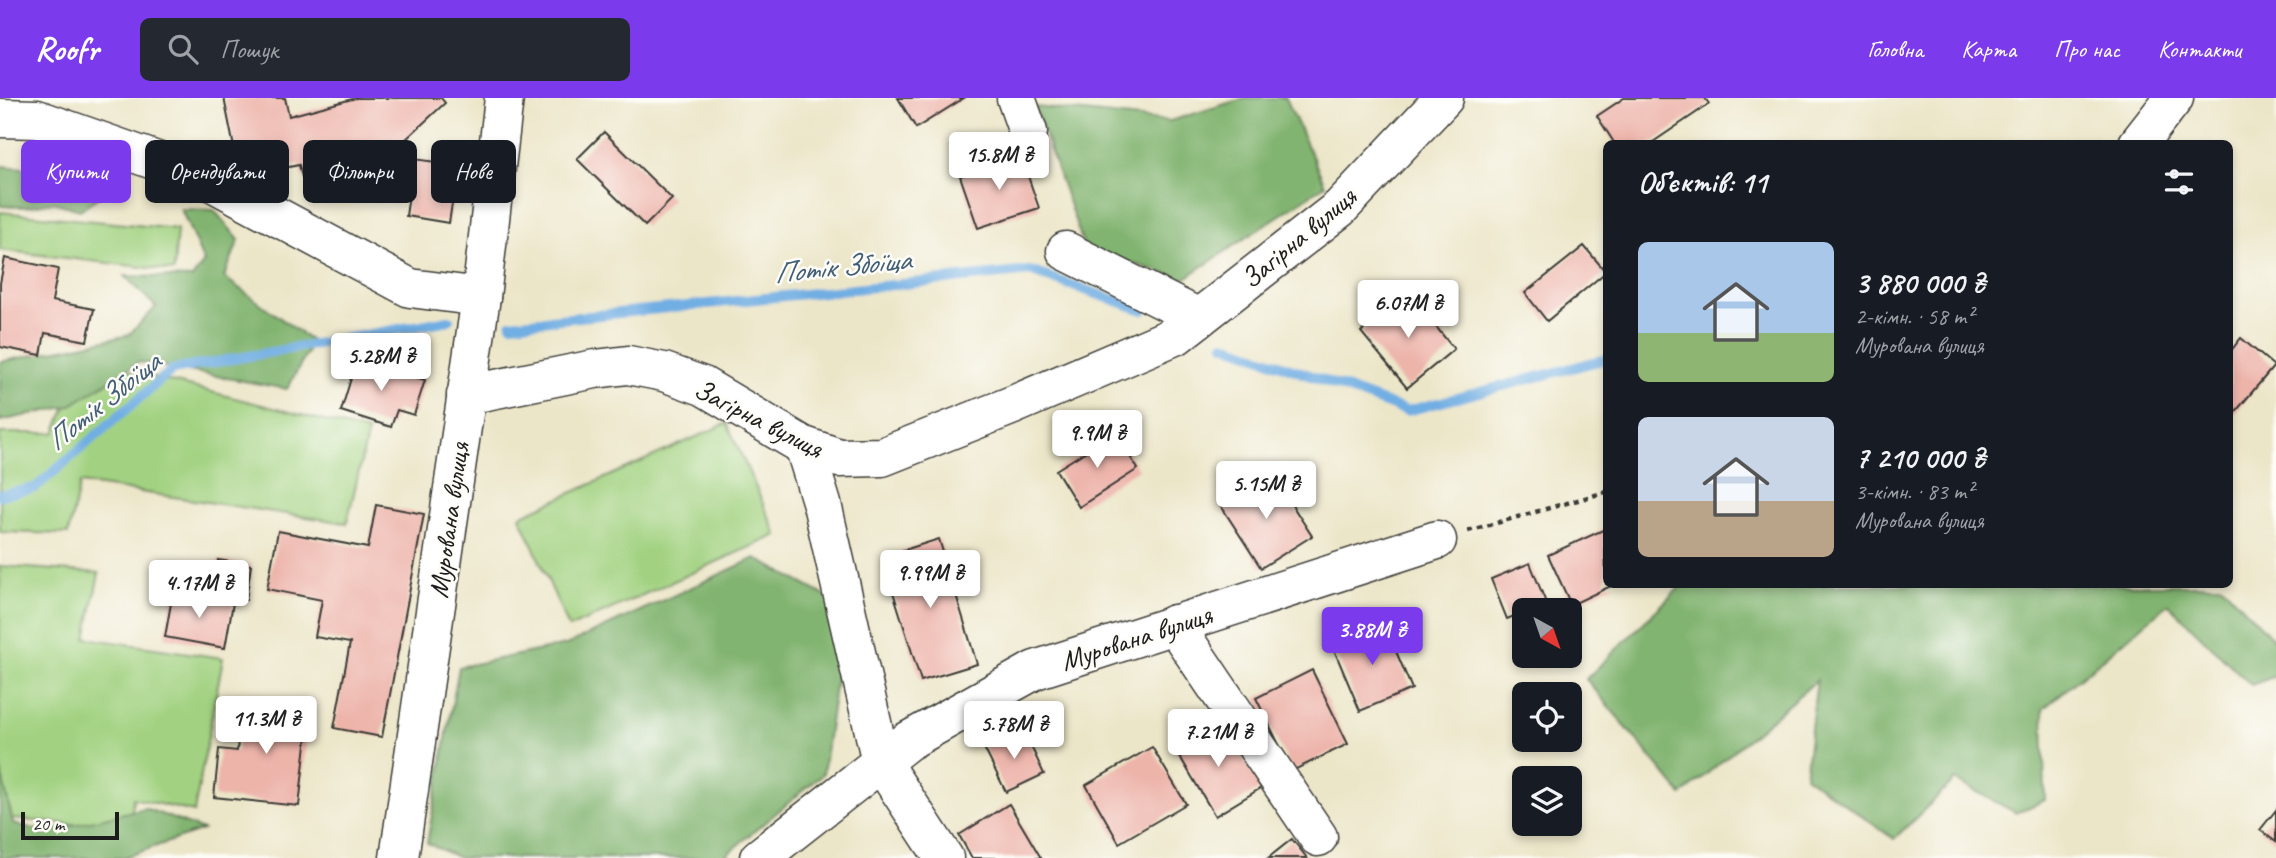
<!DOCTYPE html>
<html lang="uk">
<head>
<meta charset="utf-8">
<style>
  body { margin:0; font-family:Caveat,sans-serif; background:#242831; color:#f1f3f6; height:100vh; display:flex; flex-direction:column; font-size:26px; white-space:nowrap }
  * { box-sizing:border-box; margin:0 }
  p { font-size:23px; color:#9ea1a6 }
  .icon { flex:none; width:38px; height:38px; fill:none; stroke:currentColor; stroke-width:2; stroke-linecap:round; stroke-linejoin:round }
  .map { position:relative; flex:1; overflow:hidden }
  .details { position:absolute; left:1603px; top:42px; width:630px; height:448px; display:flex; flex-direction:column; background:#171b24; border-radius:10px; box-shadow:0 4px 10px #0003 }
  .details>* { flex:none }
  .guide { position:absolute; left:21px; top:42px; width:665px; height:63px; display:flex; gap:14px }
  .needle { width:46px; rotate:140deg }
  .tools { position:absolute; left:1512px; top:500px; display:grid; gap:14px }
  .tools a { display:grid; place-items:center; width:70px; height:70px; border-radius:10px; background:#171b24; box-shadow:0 4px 10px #0003; font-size:35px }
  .scale { position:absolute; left:21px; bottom:18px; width:98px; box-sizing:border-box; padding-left:7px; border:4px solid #1c1c1c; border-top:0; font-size:19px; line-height:24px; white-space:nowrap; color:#1c1c1c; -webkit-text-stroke:5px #fdfcf7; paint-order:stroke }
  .price { position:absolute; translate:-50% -60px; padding:0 16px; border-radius:7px; background:#fff; color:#222; font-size:23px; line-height:46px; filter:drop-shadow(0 2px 4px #0008) }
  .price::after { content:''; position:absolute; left:50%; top:42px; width:21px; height:16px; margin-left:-10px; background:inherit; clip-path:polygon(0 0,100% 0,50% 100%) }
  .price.selected { background:#7c3aed; color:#fff }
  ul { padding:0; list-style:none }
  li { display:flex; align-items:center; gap:21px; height:175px; padding:0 35px }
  li span { display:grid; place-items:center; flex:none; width:196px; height:140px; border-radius:10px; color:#555 }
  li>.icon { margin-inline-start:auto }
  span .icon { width:84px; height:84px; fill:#fffc; stroke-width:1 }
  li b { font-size:30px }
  h2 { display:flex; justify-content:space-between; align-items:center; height:84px; padding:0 35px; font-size:30px }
  .chip { padding:0 24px; border-radius:10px; background:#171b24; box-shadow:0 4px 10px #0003; font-size:24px; line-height:63px }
  .chip.selected { background:#7c3aed; color:#fff }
  header { display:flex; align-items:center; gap:42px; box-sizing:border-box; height:98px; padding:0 35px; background:#7c3aed; color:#fff }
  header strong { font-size:33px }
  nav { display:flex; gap:38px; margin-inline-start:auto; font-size:24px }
  .search { width:490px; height:63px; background:#242831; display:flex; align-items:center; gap:18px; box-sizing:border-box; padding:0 24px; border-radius:10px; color:#9ea1a6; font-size:26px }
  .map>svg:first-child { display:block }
  .green { fill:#a2d281; stroke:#5f774e; stroke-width:2 }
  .forest { fill:#81b46f; stroke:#4e6846; stroke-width:2 }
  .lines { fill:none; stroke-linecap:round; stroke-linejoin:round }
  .stream { stroke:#71aee3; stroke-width:10 }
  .building { fill:#edb4aa }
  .minor-casing { stroke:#3b3a36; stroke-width:41 }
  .path { stroke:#3b3a36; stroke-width:4.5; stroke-dasharray:5 5; stroke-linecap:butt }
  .minor { stroke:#fff; stroke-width:38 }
  .labels { text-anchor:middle; stroke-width:5; stroke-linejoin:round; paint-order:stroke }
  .street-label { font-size:28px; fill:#1c1c1c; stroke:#fdfcf7 }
  .water-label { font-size:30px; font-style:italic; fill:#425e76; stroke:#fdfcf7 }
</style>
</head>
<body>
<header>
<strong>Roofr</strong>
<div class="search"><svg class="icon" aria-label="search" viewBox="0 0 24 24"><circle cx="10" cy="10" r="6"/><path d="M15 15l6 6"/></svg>Пошук</div>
<nav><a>Головна</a><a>Карта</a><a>Про нас</a><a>Контакти</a></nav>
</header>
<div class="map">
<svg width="2276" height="760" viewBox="0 0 2276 760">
  <rect width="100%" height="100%" fill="#fdfcf7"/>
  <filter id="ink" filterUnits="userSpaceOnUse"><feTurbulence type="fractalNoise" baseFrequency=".0143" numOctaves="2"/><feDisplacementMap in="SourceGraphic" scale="14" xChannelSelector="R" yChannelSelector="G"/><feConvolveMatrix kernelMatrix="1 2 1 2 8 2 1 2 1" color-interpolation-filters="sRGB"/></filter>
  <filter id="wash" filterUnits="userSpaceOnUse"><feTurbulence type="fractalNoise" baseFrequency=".00686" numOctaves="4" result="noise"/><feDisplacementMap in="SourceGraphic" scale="28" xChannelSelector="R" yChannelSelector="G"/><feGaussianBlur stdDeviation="1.57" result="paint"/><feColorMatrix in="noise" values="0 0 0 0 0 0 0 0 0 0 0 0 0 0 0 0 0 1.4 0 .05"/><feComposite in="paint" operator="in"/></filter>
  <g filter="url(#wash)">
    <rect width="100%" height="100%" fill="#ece6c9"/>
    <!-- green -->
    <g class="green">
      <path d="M0,114l177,17 -3,42 -174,-21z"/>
      <path d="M86,262l282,72 -21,91 -267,-40 -12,51 -68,-2v-99h55z"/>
      <path d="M727,325l50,112 -208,93 -49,-112z"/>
      <path d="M0,468l99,7 -13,65 137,20 -29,154 -61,-14 -2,31 -119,-10 -12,-52z"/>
    </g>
    <!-- forest -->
    <g class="forest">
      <path d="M1245,0h41l39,87 -141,94 -99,-30 -50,-142 135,14z"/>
      <path d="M0,68l81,7 22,21 -23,16 -27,-8 -28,5 -25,-1z"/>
      <path d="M181,111l33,1 25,30 -15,37 89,65 -26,47 -148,-27 -69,44 -70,15v-59l129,-27 27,-28 -31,-31 67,2 12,-16z"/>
      <path d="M755,460l91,49 -23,167 -101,84h-263l-32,-15 32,-176 107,-22z"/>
      <path d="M1682,487h540l54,57v34l-25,9 -83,-81 -125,105 2,91 -29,13 -61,-33 -61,59 -89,-63 12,-96 -135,115 -96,-116z"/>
      <path d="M0,671l13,54 31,9 101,-24 58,22 -81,28h-122z"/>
    </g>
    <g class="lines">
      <!-- stream -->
      <g class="stream">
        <path d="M511,226l519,-53 113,39"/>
        <path d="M1224,246l183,67 199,-52"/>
        <path d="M0,397l35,-7 137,-118 277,-50"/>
      </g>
    </g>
    <g id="blocks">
      <!-- building -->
      <g class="building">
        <path d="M224,0h61l4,18 67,-18h85l4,5 -55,51 -88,23 -3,-12 -59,12z"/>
        <path d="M898,0h66l-48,30z"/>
        <path d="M1624,0h81l4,6 -59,40h-35l-18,-28z"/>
        <path d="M604,34l68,67 -27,27 -68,-67z"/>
        <path d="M1021,58l18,52 -61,20 -18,-52z"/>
        <path d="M414,61l44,6 -9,58 -43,-7z"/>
        <path d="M1584,148l22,26 -59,49 -22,-28z"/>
        <path d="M5,160l53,11 -6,32 42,8 -7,32 -42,-8 -4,22 -41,-8v-64z"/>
        <path d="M1409,195l45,56 -47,39 -46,-56z"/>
        <path d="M2241,240l33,28 -42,50 -2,-3v-61z"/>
        <path d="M357,261l68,21 -11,35 -17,-5 -6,17 -50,-16z"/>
        <path d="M1115,335l23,36 -59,38 -23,-37z"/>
        <path d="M1272,376l40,62 -51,32 -40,-62z"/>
        <path d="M376,407l48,9 -42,223 -48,-9 16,-85 -35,-6 7,-37 -55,-11 11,-58 90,17z"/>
        <path d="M1605,431l1,55h9l-44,21 -23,-50z"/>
        <path d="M939,441l38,125 -56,17 -39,-124z"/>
        <path d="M218,462l33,5 -5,35 -34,-5z"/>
        <path d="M1530,465l16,40 -39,16 -16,-40z"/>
        <path d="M173,494l60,11 -8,45 -60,-11z"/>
        <path d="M1384,525l28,66 -52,22 -28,-66z"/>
        <path d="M1312,572l36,74 -56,27 -36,-73z"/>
        <path d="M242,603l68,7 -11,98 -85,-9 5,-48 18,2z"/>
        <path d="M1222,625l39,65 -46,28 -39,-66z"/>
        <path d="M1023,631l21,45 -38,18 -22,-44z"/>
        <path d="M1152,649l34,57 -67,39 -33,-58z"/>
        <path d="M1009,706l32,54h-69l-13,-23z"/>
        <path d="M2276,712v32l-16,-12z"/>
        <path d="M1292,741l15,19h-39z"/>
      </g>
    </g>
  </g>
  <g filter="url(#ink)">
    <use href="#blocks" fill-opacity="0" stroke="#3b3a36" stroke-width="2"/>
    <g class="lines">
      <defs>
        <g id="minor">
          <path d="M1016,0l12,34"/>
          <path d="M0,20l37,1 168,59 205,110 71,9"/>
          <path d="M2138,46l36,-46"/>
          <path d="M1066,153l133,67"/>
          <path d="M466,297l129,-26 33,-4 36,7 39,14 101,60 35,12 43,-1 131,-52 164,-70 163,-127 104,-110"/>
          <path d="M804,348l18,58 59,258 63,96"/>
          <path d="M1174,526l144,213"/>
          <path d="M399,760l82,-561 23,-199"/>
          <path d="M759,760l149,-117 127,-71 402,-130"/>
        </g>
      </defs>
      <!-- minor casing -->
      <use href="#minor" class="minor-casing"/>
      <!-- path -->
      <path class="path" d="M1468,433l138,-39"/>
      <!-- minor -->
      <use href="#minor" class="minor"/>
    </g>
  </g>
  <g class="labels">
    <!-- street labels -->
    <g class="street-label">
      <text transform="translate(1298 139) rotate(-40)" y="10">Загірна вулиця</text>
      <text transform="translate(759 320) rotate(27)" y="10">Загірна вулиця</text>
      <text transform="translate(448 422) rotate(-82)" y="10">Мурована вулиця</text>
      <text transform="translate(1136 539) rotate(-18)" y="10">Мурована вулиця</text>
    </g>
    <!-- water labels -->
    <g class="water-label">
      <text transform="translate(842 168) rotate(-6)" y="10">Потік Збоїща</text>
      <text transform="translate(103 303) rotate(-39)" y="10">Потік Збоїща</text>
    </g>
  </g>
</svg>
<div class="tools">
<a><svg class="needle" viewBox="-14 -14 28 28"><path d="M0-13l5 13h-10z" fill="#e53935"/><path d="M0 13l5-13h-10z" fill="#9ea1a6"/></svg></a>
<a><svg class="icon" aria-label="locate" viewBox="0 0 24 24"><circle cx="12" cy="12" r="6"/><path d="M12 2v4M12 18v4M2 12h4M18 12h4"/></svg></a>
<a><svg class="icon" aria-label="layers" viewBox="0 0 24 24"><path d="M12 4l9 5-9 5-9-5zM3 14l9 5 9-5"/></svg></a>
</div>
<div class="scale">20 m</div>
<b class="price" style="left:999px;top:94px">15.8M ₴</b>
<b class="price" style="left:1408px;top:242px">6.07M ₴</b>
<b class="price" style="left:381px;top:295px">5.28M ₴</b>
<b class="price" style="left:1097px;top:372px">9.9M ₴</b>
<b class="price" style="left:1266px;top:423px">5.15M ₴</b>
<b class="price" style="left:930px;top:512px">9.99M ₴</b>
<b class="price" style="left:199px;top:522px">4.17M ₴</b>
<b class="price selected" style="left:1372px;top:569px">3.88M ₴</b>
<b class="price" style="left:266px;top:658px">11.3M ₴</b>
<b class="price" style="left:1014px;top:663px">5.78M ₴</b>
<b class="price" style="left:1218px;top:671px">7.21M ₴</b>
<div class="guide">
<a class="chip selected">Купити</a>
<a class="chip">Орендувати</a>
<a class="chip">Фільтри</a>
<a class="chip">Нове</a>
</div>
<section class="details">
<h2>Об’єктів: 11<svg class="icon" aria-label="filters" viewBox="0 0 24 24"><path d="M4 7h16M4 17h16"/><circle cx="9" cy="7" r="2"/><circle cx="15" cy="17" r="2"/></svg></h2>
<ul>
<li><span style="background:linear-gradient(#a9c7e8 65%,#8fb573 0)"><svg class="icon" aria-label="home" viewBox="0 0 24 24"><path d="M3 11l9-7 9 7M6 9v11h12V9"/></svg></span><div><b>3 880 000 ₴</b><p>2-кімн. · 58 m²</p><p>Мурована вулиця</p></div></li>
<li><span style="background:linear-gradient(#c9d6e8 60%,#b9a48a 0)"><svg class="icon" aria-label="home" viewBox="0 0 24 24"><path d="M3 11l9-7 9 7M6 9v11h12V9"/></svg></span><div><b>7 210 000 ₴</b><p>3-кімн. · 83 m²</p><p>Мурована вулиця</p></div></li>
</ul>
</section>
</div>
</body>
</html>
